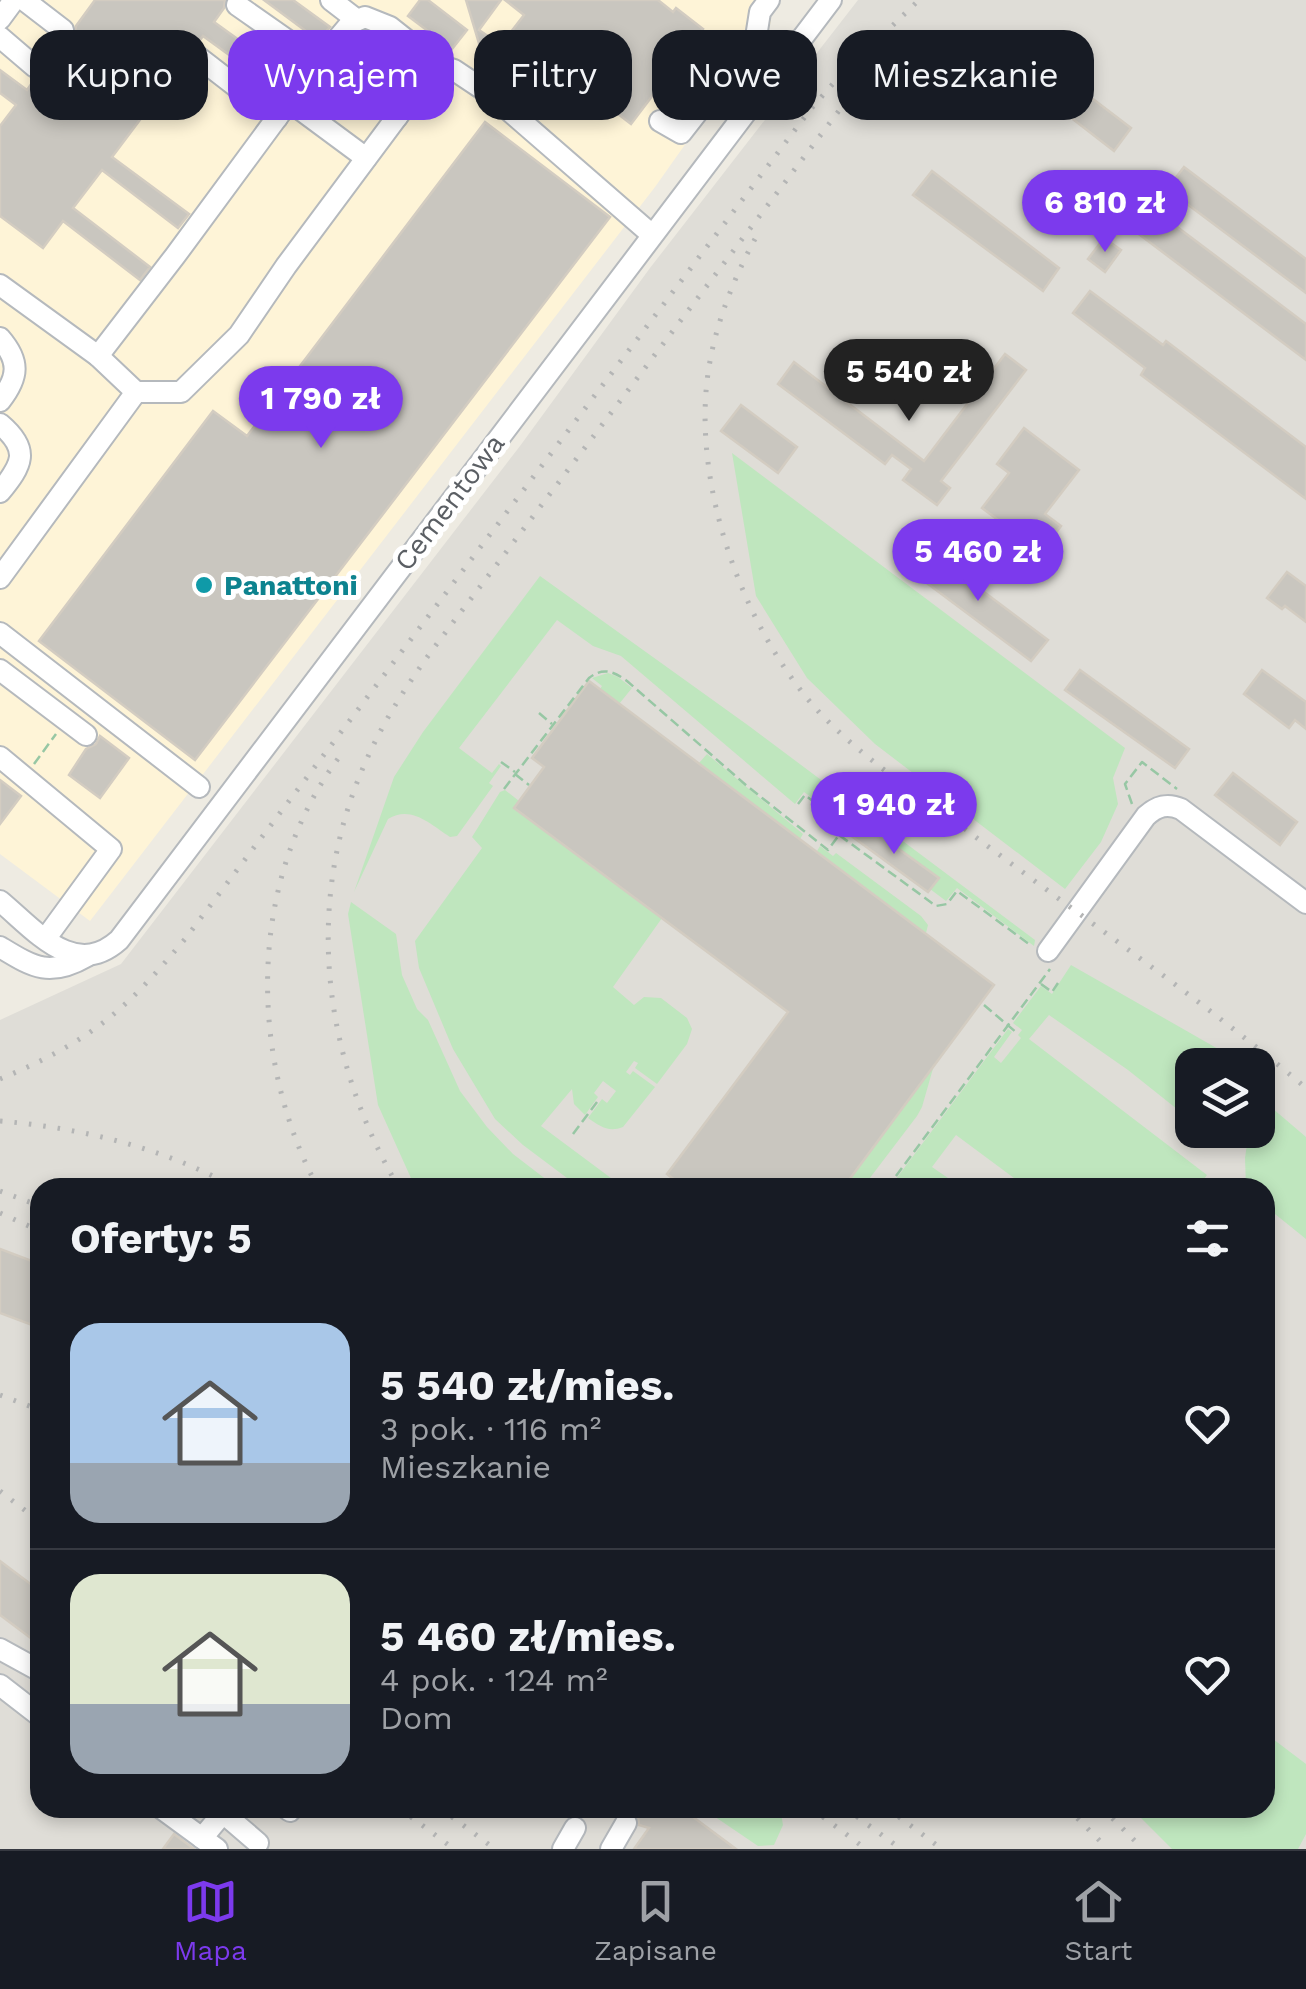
<!DOCTYPE html>
<html lang="pl">
<head>
<meta charset="utf-8">
<style>
  body { margin:0; font-family:"Work Sans",sans-serif; background:#20242c; color:#f1f3f6; height:100vh; display:flex; flex-direction:column; font-size:38px; white-space:nowrap }
  * { box-sizing:border-box; margin:0 }
  p { font-size:32px; color:#9ea1a6 }
  .icon { flex:none; width:55px; height:55px; fill:none; stroke:currentColor; stroke-width:2; stroke-linecap:round; stroke-linejoin:round }
  .map { position:relative; flex:1; overflow:hidden }
  .sheet { position:absolute; left:30px; top:1178px; width:1245px; height:640px; display:flex; flex-direction:column; background:#171b24; border-radius:30px; box-shadow:0 5px 15px #0003 }
  .sheet>* { flex:none }
  .top-card { position:absolute; left:30px; top:30px; width:1248px; height:90px; display:flex; gap:20px }
  .tools { position:absolute; left:1175px; top:1048px; display:grid; gap:20px }
  .tools a { display:grid; place-items:center; width:100px; height:100px; border-radius:20px; background:#171b24; box-shadow:0 5px 15px #0003; font-size:50px }
  .price { position:absolute; translate:-50% -85px; padding:0 22px; border-radius:35px; background:#7c3aed; color:#fff; font-size:32px; line-height:65px; filter:drop-shadow(0 2px 5px #0008) }
  .price::after { content:''; position:absolute; left:50%; top:60px; width:30px; height:22px; margin-left:-15px; background:inherit; clip-path:polygon(0 0,100% 0,50% 100%) }
  .price.current { background:#222; color:#fff }
  ul { padding:0; list-style:none }
  li { display:flex; align-items:center; gap:30px; height:250px; padding:0 40px }
  li+li { border-top:2px solid #363941 }
  li span { display:grid; place-items:center; flex:none; width:280px; height:200px; border-radius:30px; color:#555 }
  li>.icon { margin-inline-start:auto }
  span .icon { width:120px; height:120px; fill:#fffc; stroke-width:1 }
  li b { font-size:42px }
  h2 { display:flex; justify-content:space-between; align-items:center; height:120px; padding:0 40px; font-size:42px }
  .chip { padding:0 35px; border-radius:30px; background:#171b24; box-shadow:0 5px 15px #0003; font-size:35px; line-height:90px }
  .chip.current { background:#7c3aed; color:#fff }
  .dock { display:flex; justify-content:space-around; align-items:center; height:140px; border-top:2px solid #363941; background:#171b24; font-size:28px; color:#9ea1a6 }
  .dock a { display:grid; justify-items:center; gap:5px }
  .dock .current { color:#7c3aed }
  .map>svg:first-child { display:block }
  .commercial { fill:#fef4d7 }
  .industrial { fill:#dfddd7; fill-rule:evenodd }
  .green { fill:#bfe6be }
  .building { fill:#c9c6bf; stroke:#d3ccc1; stroke-width:2.5 }
  .lines { fill:none; stroke-linecap:round; stroke-linejoin:round }
  .minor-casing { stroke:#b5b9bd; stroke-width:24 }
  .path { stroke:#97c7a4; stroke-width:2.5; stroke-dasharray:10 5; stroke-linecap:butt }
  .minor { stroke:#fff; stroke-width:20 }
  .rail { stroke:#b4b5b5; stroke-width:5; stroke-dasharray:2.5 12; stroke-linecap:butt }
  .culture-dot { fill:#0f9aa8; stroke:#fff; stroke-width:4 }
  .labels { text-anchor:middle; stroke-width:10; stroke-linejoin:round; paint-order:stroke }
  .street-label { font-size:28px; fill:#5b5f64; stroke:#fff }
  .culture-label { font-size:28px; font-weight:bold; fill:#0d838f; stroke:#fff; text-anchor:start }
</style>
</head>
<body>
<div class="map">
<svg width="1306" height="1849" viewBox="0 0 1306 1849">
  <rect width="100%" height="100%" fill="#eeebe2"/>
  <!-- commercial -->
  <path class="commercial" d="M0,0h776l-5,7v16l-116,164 -565,734 -90,-67z"/>
  <!-- industrial -->
  <path class="industrial" d="M858,0h448v1849h-1306v-829l121,-56 399,-518 130,-178zM1192,1065h66v65h-66zM40,1188h1225v620h-1225z"/>
  <!-- green -->
  <g class="green">
    <path d="M732,453l393,295 -12,30 5,26 -17,38 -36,47 -190,-145 -68,-66 -51,-82z"/>
    <path d="M540,576l209,150 286,214 -1,6 -77,-58 -11,13 -16,-12 8,-12 -79,-57 -6,7 -49,-35 -9,12 -174,-148 -28,-10 -36,-26 -98,128 33,25 7,-9 2,2 -12,17 4,3 -36,50 -7,1c-20,-13 -39,-32 -62,-18l-34,73 40,-115 29,-45z"/>
    <path d="M608,673l10,4 14,11 -13,16 -19,-15 2,-3 -10,-8z"/>
    <path d="M707,754l96,80 -3,5 -101,-76z"/>
    <path d="M505,790l14,11 -5,8 148,109 -49,69 21,18 10,-8 17,1 26,20 5,11 -5,15 -30,40 -22,-16 3,-5 -4,-2 -8,11 4,3 3,-4 22,16 -32,40c-15,6 -23,-1 -35,-9l14,-19 5,4 9,-12 -13,-10 -9,12 4,4 -13,18 -11,-11 -2,-15 -31,37 82,61h-44l-56,-42 -28,-26 -42,-70 -34,-81 -4,-27 67,-93 -10,-11 28,-45z"/>
    <path d="M820,846l13,10 3,-3 85,63 7,9 -2,8 -109,-82z"/>
    <path d="M351,902l45,32 6,41 15,34 11,11 32,71 27,36 26,27 43,33h-141l-37,-82 -30,-191z"/>
    <path d="M1071,965l149,85 9,15h-37v56l-64,-51 -79,-55 -20,24 178,136 -9,12h-172l-70,-52 -24,32 29,20h-71l118,-158 4,3 -18,25 7,6 20,-25 -3,-3 4,-5 -9,-7 28,-37 11,8z"/>
    <path d="M934,1065l-12,42 -5,9 -54,71 -20,1z"/>
    <path d="M1258,1096l48,41v102l-41,-33v-18l-19,-1 -1,-29 4,-28h9z"/>
    <path d="M1265,1733l41,31v70l-8,15h-126l-41,-41h134z"/>
    <path d="M702,1808h78l3,17 -9,20 -16,1z"/>
  </g>
  <!-- building -->
  <g class="building">
    <path d="M95,0h130l-1,8 -10,14 76,55 -11,14 -76,-55 -6,8 -10,5 -2,11 -73,97 77,57 -11,14 -76,-58 -29,38 77,59 -10,13 -77,-59 -20,27 -43,-32v-90l16,-21 -16,-12v-23l27,20 7,-10 12,-5 2,-12 14,-19 7,-2 5,-4 2,-12z"/>
    <path d="M264,0h29l37,27 -12,13z"/>
    <path d="M420,0h8l39,30 -15,19 -44,-33z"/>
    <path d="M466,0h35l-22,30 22,15 23,-30 -19,-15h153l15,12 3,-4 27,21 -72,95 -26,-20 14,-19 -24,-17 -4,6 -48,-36 -10,12 -9,-7 -18,25 -25,-18z"/>
    <path d="M1051,67l80,61 -17,23 -80,-62z"/>
    <path d="M485,122l125,95 -415,543 -156,-119 174,-230 34,25z"/>
    <path d="M1184,167l122,92v34l-139,-104z"/>
    <path d="M932,171l127,97 -16,23 -130,-96z"/>
    <path d="M1152,208l154,116v36l-170,-128z"/>
    <path d="M1104,238l17,12 -16,22 -17,-13z"/>
    <path d="M1090,291l73,54 3,-4 140,106v52l-165,-124 4,-7 -72,-55z"/>
    <path d="M1005,354l21,16 -85,111 9,7 -13,17 -34,-25 8,-11 -19,-14 -7,9 -107,-80 16,-22 130,99z"/>
    <path d="M741,405l56,42 -19,26 -57,-42z"/>
    <path d="M1024,428l55,42 -34,44 16,12 -20,26 -59,-44 27,-35 -12,-9z"/>
    <path d="M924,547l124,93 -17,21 -123,-92z"/>
    <path d="M1287,572l19,14v36l-21,-16 -3,3 -15,-11z"/>
    <path d="M1080,670l109,79 -14,19 -110,-78z"/>
    <path d="M1262,670l44,32v27l-11,-9 -6,8 -45,-34z"/>
    <path d="M589,681l405,304 -151,203h-158l-18,-14 121,-162 -274,-204 30,-41 -12,-9z"/>
    <path d="M100,736l29,22 -29,40 -31,-23 17,-26 10,-5z"/>
    <path d="M1233,773l64,49 -17,23 -65,-50z"/>
    <path d="M0,780l21,16 -21,28z"/>
    <path d="M860,821l79,57 -11,14 -78,-57z"/>
    <path d="M0,1249l40,15v64l-40,-15z"/>
    <path d="M0,1561l40,30v54l-40,-30z"/>
    <path d="M646,1808h35l55,41h-102l15,-21 -10,-3 -1,-8z"/>
    <path d="M174,1834l20,15h-31z"/>
  </g>
  <g class="lines">
    <defs>
      <g id="minor">
        <path d="M24,0l39,30"/>
        <path d="M331,0l26,20"/>
        <path d="M237,5l160,112"/>
        <path d="M0,19l14,-19"/>
        <path d="M0,37l35,30"/>
        <path d="M198,57l79,61"/>
        <path d="M289,101l77,57"/>
        <path d="M660,121l21,12 75,-96 4,-25 9,-12"/>
        <path d="M0,285l98,71 38,36h45l58,-57 47,-69 131,-176 21,-25"/>
        <path d="M0,338c20,23 19,39 0,63"/>
        <path d="M98,356l77,-100 143,-194 33,-39 14,-6 25,10 48,38 16,5 36,24 161,140"/>
        <path d="M0,424c31,26 22,41 0,68"/>
        <path d="M0,578l136,-186"/>
        <path d="M0,633l199,154"/>
        <path d="M0,670l86,65"/>
        <path d="M0,757l111,92 -65,89"/>
        <path d="M0,901c35,29 74,79 119,39l712,-940"/>
        <path d="M0,947c33,20 49,31 87,9"/>
        <path d="M1048,951l98,-135c11,-10 21,-13 35,-7l125,94"/>
        <path d="M0,1649l40,22"/>
        <path d="M0,1685l40,31"/>
        <path d="M161,1808l56,41"/>
        <path d="M286,1808l4,3"/>
        <path d="M202,1838l21,-25 35,30"/>
        <path d="M563,1849l12,-21"/>
        <path d="M611,1849l15,-26"/>
      </g>
    </defs>
    <!-- minor casing -->
    <use href="#minor" class="minor-casing"/>
    <!-- path -->
    <g class="path">
      <path d="M539,713l13,11"/>
      <path d="M501,762l14,10"/>
      <path d="M34,764l22,-30"/>
      <path d="M515,774l14,11"/>
      <path d="M504,789l85,-111c14,-11 24,-7 38,3l120,105 81,64 11,-15"/>
      <path d="M798,804l7,-9 41,31 -7,9 97,71 11,-2 10,-13 72,53"/>
      <path d="M1132,804l-7,-20 17,-22 35,27"/>
      <path d="M1041,984l11,8 6,-9"/>
      <path d="M984,1005l33,28"/>
      <path d="M573,1134l27,-36"/>
      <path d="M887,1188l163,-219"/>
    </g>
    <!-- minor -->
    <use href="#minor" class="minor"/>
    <!-- rail -->
    <g class="rail">
      <path d="M755,239c-21,39 -39,84 -46,128 -19,113 33,261 110,345 45,48 102,84 154,123 111,84 228,164 333,253"/>
      <path d="M0,1079c41,-17 81,-37 115,-66 26,-22 48,-48 70,-74l625,-829 28,-32 81,-78"/>
      <path d="M0,1121c82,7 164,27 236,67"/>
      <path d="M318,1188c-71,-132 -70,-310 22,-432"/>
      <path d="M399,1188c-77,-131 -96,-287 -33,-427 18,-41 41,-76 67,-112l457,-606"/>
      <path d="M0,1191l40,15"/>
      <path d="M0,1213l40,18"/>
      <path d="M0,1395l40,15"/>
      <path d="M0,1491l40,31"/>
      <path d="M399,1808l55,41"/>
      <path d="M440,1808l55,41"/>
      <path d="M811,1808l55,41"/>
      <path d="M845,1808l56,41"/>
      <path d="M887,1808l55,41"/>
      <path d="M1067,1808l41,41"/>
      <path d="M1102,1808l41,41"/>
    </g>
  </g>
  <!-- markers -->
  <circle class="culture-dot" cx="204" cy="585" r="10"/>
  <g class="labels">
    <!-- street labels -->
    <g class="street-label">
      <text transform="translate(449 502) rotate(-53)" y="10">Cementowa</text>
    </g>
    <!-- culture labels -->
    <g class="culture-label">
      <text x="224" y="595">Panattoni</text>
    </g>
  </g>
</svg>
<div class="tools">
<a><svg class="icon" aria-label="layers" viewBox="0 0 24 24"><path d="M12 4l9 5-9 5-9-5zM3 14l9 5 9-5"/></svg></a>
</div>
<b class="price" style="left:1105px;top:255px">6 810 zł</b>
<b class="price current" style="left:909px;top:424px">5 540 zł</b>
<b class="price" style="left:321px;top:451px">1 790 zł</b>
<b class="price" style="left:978px;top:604px">5 460 zł</b>
<b class="price" style="left:894px;top:857px">1 940 zł</b>
<div class="top-card">
<a class="chip">Kupno</a>
<a class="chip current">Wynajem</a>
<a class="chip">Filtry</a>
<a class="chip">Nowe</a>
<a class="chip">Mieszkanie</a>
</div>
<section class="sheet">
<h2>Oferty: 5<svg class="icon" aria-label="filters" viewBox="0 0 24 24"><path d="M4 7h16M4 17h16"/><circle cx="9" cy="7" r="2"/><circle cx="15" cy="17" r="2"/></svg></h2>
<ul>
<li><span style="background:linear-gradient(#a9c7e8 70%,#9aa5b1 0)"><svg class="icon" aria-label="home" viewBox="0 0 24 24"><path d="M3 11l9-7 9 7M6 9v11h12V9"/></svg></span><div><b>5 540 zł/mies.</b><p>3 pok. · 116 m²</p><p>Mieszkanie</p></div><svg class="icon" aria-label="heart" viewBox="0 0 24 24"><path d="M12 20l-8-8c-3-5 5-10 8-4 3-6 11-1 8 4z"/></svg></li>
<li><span style="background:linear-gradient(#dfe7d0 65%,#9aa5b1 0)"><svg class="icon" aria-label="home" viewBox="0 0 24 24"><path d="M3 11l9-7 9 7M6 9v11h12V9"/></svg></span><div><b>5 460 zł/mies.</b><p>4 pok. · 124 m²</p><p>Dom</p></div><svg class="icon" aria-label="heart" viewBox="0 0 24 24"><path d="M12 20l-8-8c-3-5 5-10 8-4 3-6 11-1 8 4z"/></svg></li>
</ul>
</section>
</div>
<nav class="dock">
<a class="current"><svg class="icon" aria-label="map" viewBox="0 0 24 24"><path d="M3 6l6-2 6 2 6-2v14l-6 2-6-2-6 2zM9 4v14M15 6v14"/></svg>Mapa</a>
<a><svg class="icon" aria-label="saved" viewBox="0 0 24 24"><path d="M7 4h10v16l-5-4-5 4z"/></svg>Zapisane</a>
<a><svg class="icon" aria-label="home" viewBox="0 0 24 24"><path d="M3 11l9-7 9 7M6 9v11h12V9"/></svg>Start</a>
</nav>
</body>
</html>
